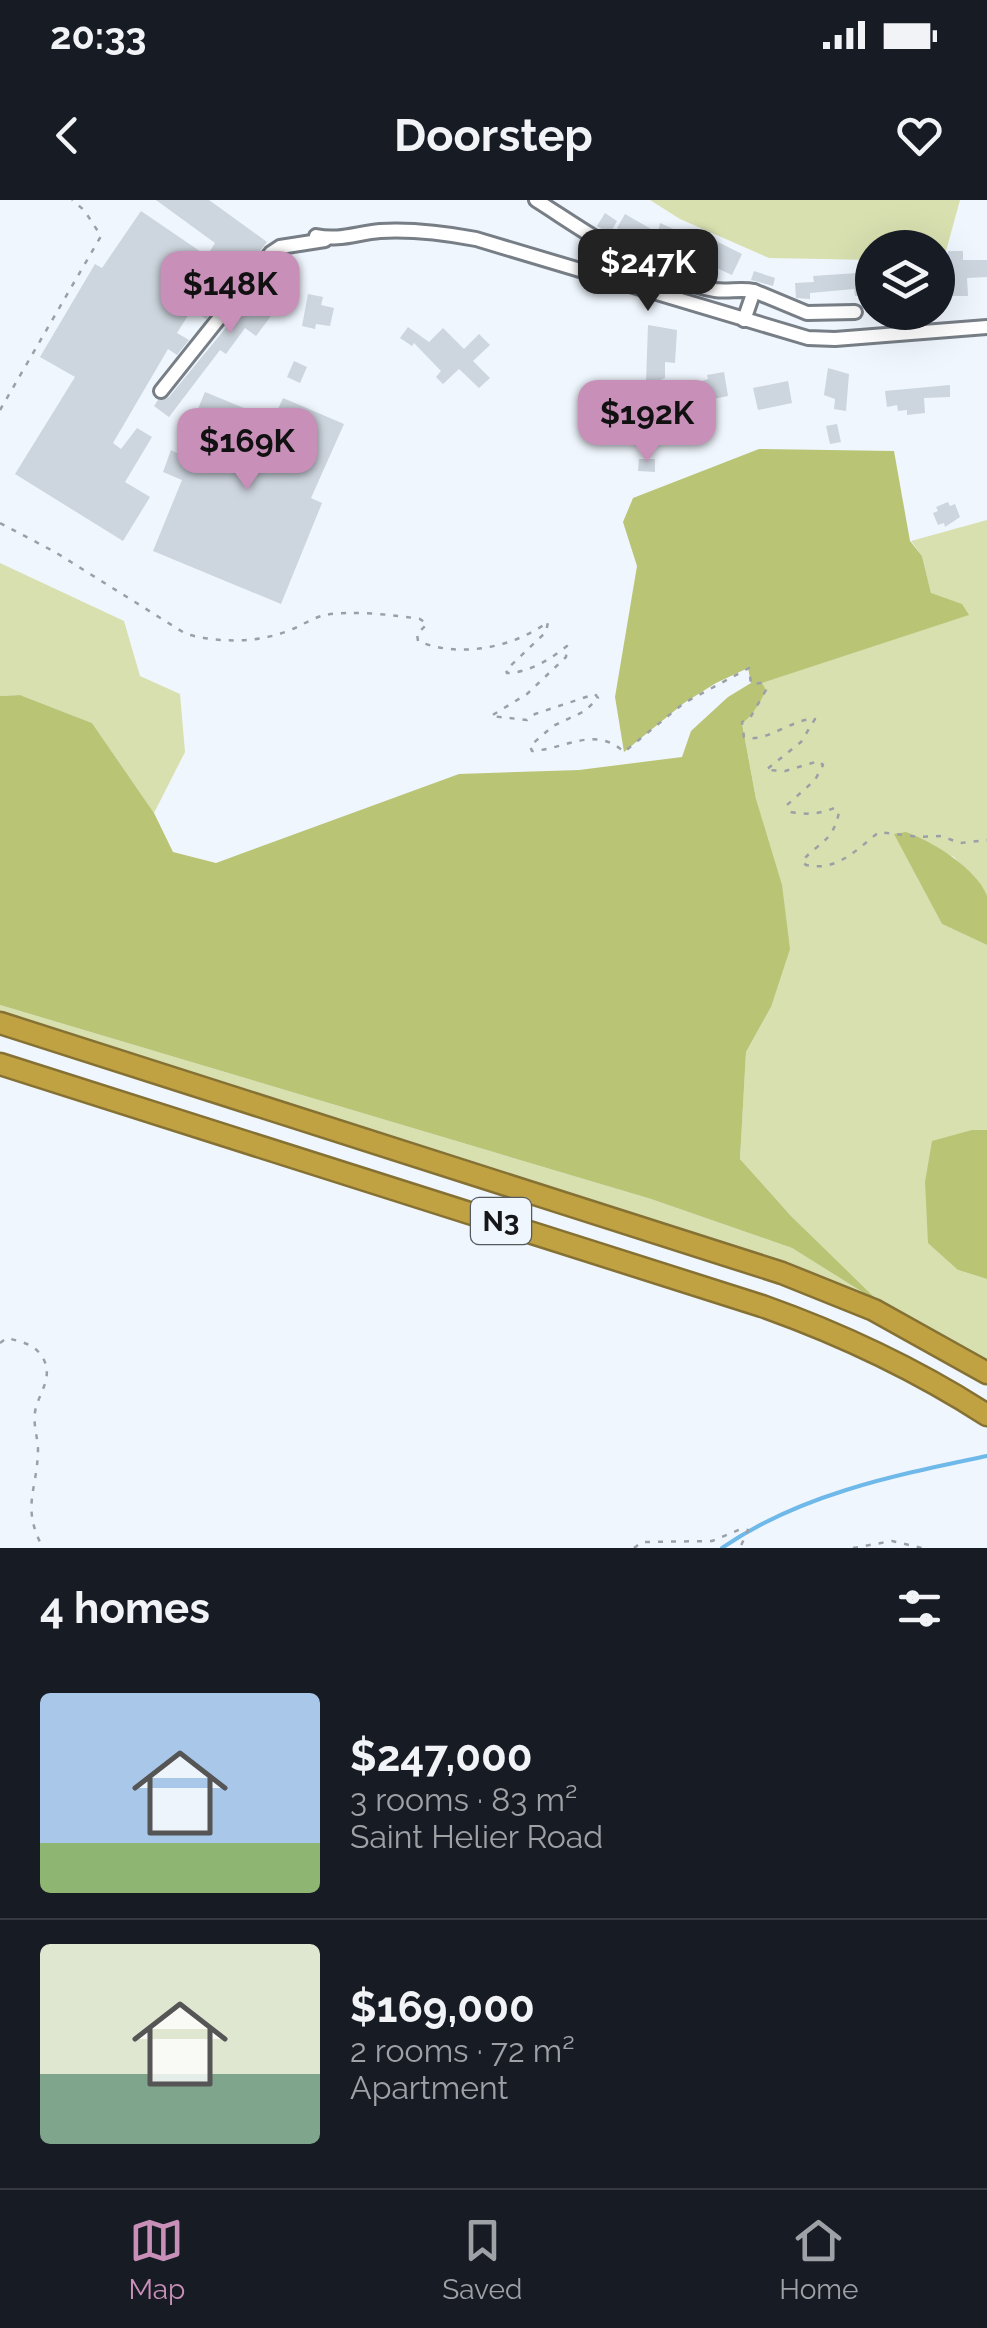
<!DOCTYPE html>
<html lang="en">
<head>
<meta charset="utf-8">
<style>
  body { margin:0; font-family:Raleway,sans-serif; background:#20242c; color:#f1f3f6; height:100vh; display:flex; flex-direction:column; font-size:38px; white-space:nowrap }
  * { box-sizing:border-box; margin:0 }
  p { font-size:32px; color:#9ea1a6 }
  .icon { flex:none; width:55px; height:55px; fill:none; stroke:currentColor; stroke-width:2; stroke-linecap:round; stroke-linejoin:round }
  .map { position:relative; height:1348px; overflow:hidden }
  .side { display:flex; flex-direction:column; background:#171b24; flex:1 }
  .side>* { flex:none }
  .buttons { position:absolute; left:855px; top:30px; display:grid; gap:20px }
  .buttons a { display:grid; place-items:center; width:100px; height:100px; border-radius:50%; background:#171b24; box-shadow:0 10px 40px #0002; font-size:50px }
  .price { position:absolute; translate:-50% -85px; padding:0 22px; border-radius:20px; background:#c88fb8; color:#111; font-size:32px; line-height:65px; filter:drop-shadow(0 2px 5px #0008) }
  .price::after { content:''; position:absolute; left:50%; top:60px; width:30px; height:22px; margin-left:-15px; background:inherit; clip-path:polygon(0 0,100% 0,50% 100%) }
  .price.current { background:#222; color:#fff }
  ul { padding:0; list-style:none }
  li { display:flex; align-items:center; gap:30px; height:250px; padding:0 40px }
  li+li { border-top:2px solid #363941 }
  li span { display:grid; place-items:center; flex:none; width:280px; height:200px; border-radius:10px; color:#555 }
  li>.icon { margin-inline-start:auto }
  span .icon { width:120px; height:120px; fill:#fffc; stroke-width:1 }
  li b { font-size:42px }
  h2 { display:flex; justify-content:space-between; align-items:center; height:120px; padding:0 40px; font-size:42px }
  .status { display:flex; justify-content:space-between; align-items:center; height:70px; padding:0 50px; background:#171b24; direction:ltr }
  .status svg { height:28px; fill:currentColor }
  header { display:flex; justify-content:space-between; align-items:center; height:130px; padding:0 40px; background:#171b24; font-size:45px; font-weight:700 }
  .tabs { display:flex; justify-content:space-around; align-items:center; height:140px; border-top:2px solid #363941; background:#171b24; font-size:28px; color:#9ea1a6 }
  .tabs a { display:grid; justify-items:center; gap:5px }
  .tabs .current { color:#c88fb8 }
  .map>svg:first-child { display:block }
  .green { fill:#d8e0b0 }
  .forest { fill:#b9c475 }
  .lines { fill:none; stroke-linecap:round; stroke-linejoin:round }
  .stream { stroke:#6fb8ea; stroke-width:4 }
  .building { fill:#cdd5de }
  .minor-casing { stroke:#777e86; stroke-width:18 }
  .highway-casing { stroke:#857134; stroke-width:25 }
  .path { stroke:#9ba0a6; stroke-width:2.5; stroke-dasharray:5 8; stroke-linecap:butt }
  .minor { stroke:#fff; stroke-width:12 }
  .highway { stroke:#c1a242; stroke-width:20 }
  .labels { text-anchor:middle; stroke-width:10; stroke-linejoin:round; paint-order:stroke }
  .shield { fill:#eff6fd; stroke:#565a5f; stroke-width:2.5 }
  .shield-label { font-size:28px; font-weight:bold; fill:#15171b }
</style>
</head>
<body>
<div class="status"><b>20:33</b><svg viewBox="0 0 49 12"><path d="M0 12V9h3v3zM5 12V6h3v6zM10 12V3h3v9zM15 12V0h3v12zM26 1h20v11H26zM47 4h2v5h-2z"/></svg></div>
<header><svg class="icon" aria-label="back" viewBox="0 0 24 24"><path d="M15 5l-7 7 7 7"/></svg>Doorstep<svg class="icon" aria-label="heart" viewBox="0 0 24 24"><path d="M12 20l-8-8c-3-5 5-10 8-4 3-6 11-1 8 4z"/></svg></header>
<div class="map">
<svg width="987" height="1348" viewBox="0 0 987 1348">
  <rect width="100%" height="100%" fill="#eff6fd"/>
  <!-- green -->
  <g class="green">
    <path d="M650,0h310l-17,62h-5v-14h-66v12l-103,-2 -89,-39z"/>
    <path d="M987,320v377l-33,-40 -59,-23 47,90 45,21v185h-15l-14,140 29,9v86l-107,-62 -880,-284v-14l651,194 141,49 82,51 -83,-83 -51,-57 6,-107 25,-45 -15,-208 -14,-77 17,-19 2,-20 207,-68 -37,-22 -9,-37 -11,-15z"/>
    <path d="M0,363l124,58 16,55 40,18 5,58 -31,61 -62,-90 -72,-28 -20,1z"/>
  </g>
  <!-- forest -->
  <g class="forest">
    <path d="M759,249l135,2 16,90 12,15 9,37 31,11 7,11 -207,68 4,7c-5,11 -14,27 -24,33l14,76 26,86 8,64 -19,58 -25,45 -6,107 51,57 89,87 -88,-55 -141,-49 -651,-194v-309l20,-1 72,28 62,90 19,39 43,11 243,-89 120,-4 103,-13 9,-26 37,-34 23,-14 -3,-15 -32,15 -32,20 -60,49 -9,-55 22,-131 -14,-44 10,-24z"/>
    <path d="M906,632c26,9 71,37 81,64 0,13 0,35 0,49l-45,-21 -48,-90z"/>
    <path d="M972,930h15v149l-29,-9 -30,-27 -3,-61 7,-41z"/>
  </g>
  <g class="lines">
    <!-- stream -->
    <path class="stream" d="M722,1348c78,-54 174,-73 265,-92"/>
  </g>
  <!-- building -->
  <g class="building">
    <path d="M156,0h53l58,42 -61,77 -14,-10 -15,24 12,7 -12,15 -9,-6 -55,94 8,6 16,-21 15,9 -27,45 25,15 -27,44 -108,-67 60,-97 -35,-20 55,-93 7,4 39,-57 66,45 8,-13z"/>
    <path d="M605,13l12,8 -7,13 -13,-8z"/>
    <path d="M625,14l33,19 2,-10 42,19 4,-6 36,18 -10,21 -24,-11 -4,10 -13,-6 4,-9 -30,-15 -6,15 -11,-5 4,-9 -35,-17z"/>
    <path d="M948,51h15v9h24v17l-20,1 1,18h-23z"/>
    <path d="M284,57l9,6 -33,45 11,8 -15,20 -11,-8 -19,26 -6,-4 -51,67 -15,-11 4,-6 11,-3z"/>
    <path d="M754,71l21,7 -2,8 -22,-6z"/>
    <path d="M872,72v23l-17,1 -1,-7 -44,4v6l-14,-1 -1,-15 19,-1 -1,-6z"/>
    <path d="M308,94l15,3 -2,8 13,3 -4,18 -14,-2 -1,5 -13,-3z"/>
    <path d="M648,125l29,5 -2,33 -10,-1v16l-11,5h-8z"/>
    <path d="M408,127l21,15 14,-14 21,21 15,-15 11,11 -17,16 17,17 -11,10 -20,-19 -16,15 -7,-7 5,-6 -27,-28 -2,3 -12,-8z"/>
    <path d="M294,161l13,6 -7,16 -13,-6z"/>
    <path d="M828,168l21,6 -3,37 -12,-2 1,-10 -11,-4z"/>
    <path d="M724,172l4,24 -24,5 2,10 -11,3 -5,-26 9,-2 -1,-4 10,-3 -1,-4z"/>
    <path d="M788,181l4,22 -34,7 -5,-22z"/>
    <path d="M950,185v12l-26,1 1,15 -18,2v-5l-9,1 -1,-6 -10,2 -2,-16z"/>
    <path d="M205,192l68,28 10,-22 61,26 -33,74 11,5 -41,101 -128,-53 29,-71 -19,-8 8,-22 8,4z"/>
    <path d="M837,224l4,18 -11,2 -4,-18z"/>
    <path d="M639,259h16v13l-17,-1z"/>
    <path d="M948,302l2,4 5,-2 5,13 -15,10 -1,-4 -6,2 -5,-12 5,-2 -2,-4z"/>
  </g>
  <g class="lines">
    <defs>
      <g id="minor">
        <path d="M536,0c55,35 113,78 179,90 13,2 26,-2 39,1l-10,29"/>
        <path d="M316,36c22,5 41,-3 64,-5 32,-2 64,2 96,8l332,99 27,1 152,-12"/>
        <path d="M754,91l53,22 48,-1"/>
        <path d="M161,191l110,-138 9,-6 45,-7"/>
      </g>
      <g id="highway">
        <path d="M0,823l782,250 92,37 113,63"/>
        <path d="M0,864l762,242c79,28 155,64 225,109"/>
      </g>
    </defs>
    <!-- minor casing -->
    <use href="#minor" class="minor-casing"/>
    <!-- highway casing -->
    <use href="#highway" class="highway-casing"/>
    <!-- path -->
    <g class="path">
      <path d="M0,210l101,-174 -17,-26 -12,-10"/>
      <path d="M0,323l55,29 131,82c34,9 70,9 102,-3 13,-5 24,-13 37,-16 24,-5 71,0 95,4l7,5 -10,10 1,7c42,18 96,6 130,-19l-2,10 -40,38 1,3c21,0 44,-14 60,-27l-1,11 -39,37 -36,22 36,4 8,-6 60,-20 3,4 -13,13 -32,15 -23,20 2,5c34,-2 63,-26 92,1l60,-49 65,-35 2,16 10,-1 5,7 -16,28 -8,4 2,15c21,7 49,-19 71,-18l-14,23 -35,28 19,1 34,-10 4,4 -8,15 -28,25 4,7c15,3 29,2 43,-4l5,4c-6,30 -19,29 -37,49l4,4c31,7 50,-15 73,-33l41,5 21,-1 19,7 27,-3"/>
      <path d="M0,1143l7,-5c15,4 29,6 37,22 9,19 -6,34 -9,52 -2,13 3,26 3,39 -1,40 -17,56 5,97"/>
      <path d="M634,1348l8,-6 70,-1 29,-12 7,1 -8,18"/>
      <path d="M853,1348l39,-7 30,7"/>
    </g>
    <!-- minor -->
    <use href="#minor" class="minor"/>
    <!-- highway -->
    <use href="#highway" class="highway"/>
  </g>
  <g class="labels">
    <!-- shield labels -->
    <rect class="shield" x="471" y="998" width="60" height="46" rx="8"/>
    <g class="shield-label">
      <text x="501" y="1031">N3</text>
    </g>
  </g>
</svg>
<div class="buttons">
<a><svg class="icon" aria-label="layers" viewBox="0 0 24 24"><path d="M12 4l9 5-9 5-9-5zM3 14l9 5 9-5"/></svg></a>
</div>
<b class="price current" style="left:648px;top:114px">$247K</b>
<b class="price" style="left:230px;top:136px">$148K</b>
<b class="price" style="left:647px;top:265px">$192K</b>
<b class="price" style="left:247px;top:293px">$169K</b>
</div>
<section class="side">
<h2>4 homes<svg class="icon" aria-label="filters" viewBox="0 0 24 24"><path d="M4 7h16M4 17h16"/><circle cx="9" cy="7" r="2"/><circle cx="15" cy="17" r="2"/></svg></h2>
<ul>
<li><span style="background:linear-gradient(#a9c7e8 75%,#8fb573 0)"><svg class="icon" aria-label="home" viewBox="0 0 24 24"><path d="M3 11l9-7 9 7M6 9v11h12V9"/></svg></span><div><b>$247,000</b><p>3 rooms · 83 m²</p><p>Saint Helier Road</p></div></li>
<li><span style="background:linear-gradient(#dfe7d0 65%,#7fa58c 0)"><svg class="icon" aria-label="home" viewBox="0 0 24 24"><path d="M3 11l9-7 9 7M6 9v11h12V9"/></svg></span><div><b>$169,000</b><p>2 rooms · 72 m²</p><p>Apartment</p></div></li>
</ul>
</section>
<nav class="tabs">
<a class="current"><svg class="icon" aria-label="map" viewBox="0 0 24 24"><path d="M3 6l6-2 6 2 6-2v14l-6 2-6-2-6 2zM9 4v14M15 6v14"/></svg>Map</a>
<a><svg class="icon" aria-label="saved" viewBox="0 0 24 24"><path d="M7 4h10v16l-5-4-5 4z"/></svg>Saved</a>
<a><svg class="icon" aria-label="home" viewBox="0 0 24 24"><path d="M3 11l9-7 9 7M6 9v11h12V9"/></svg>Home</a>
</nav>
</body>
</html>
